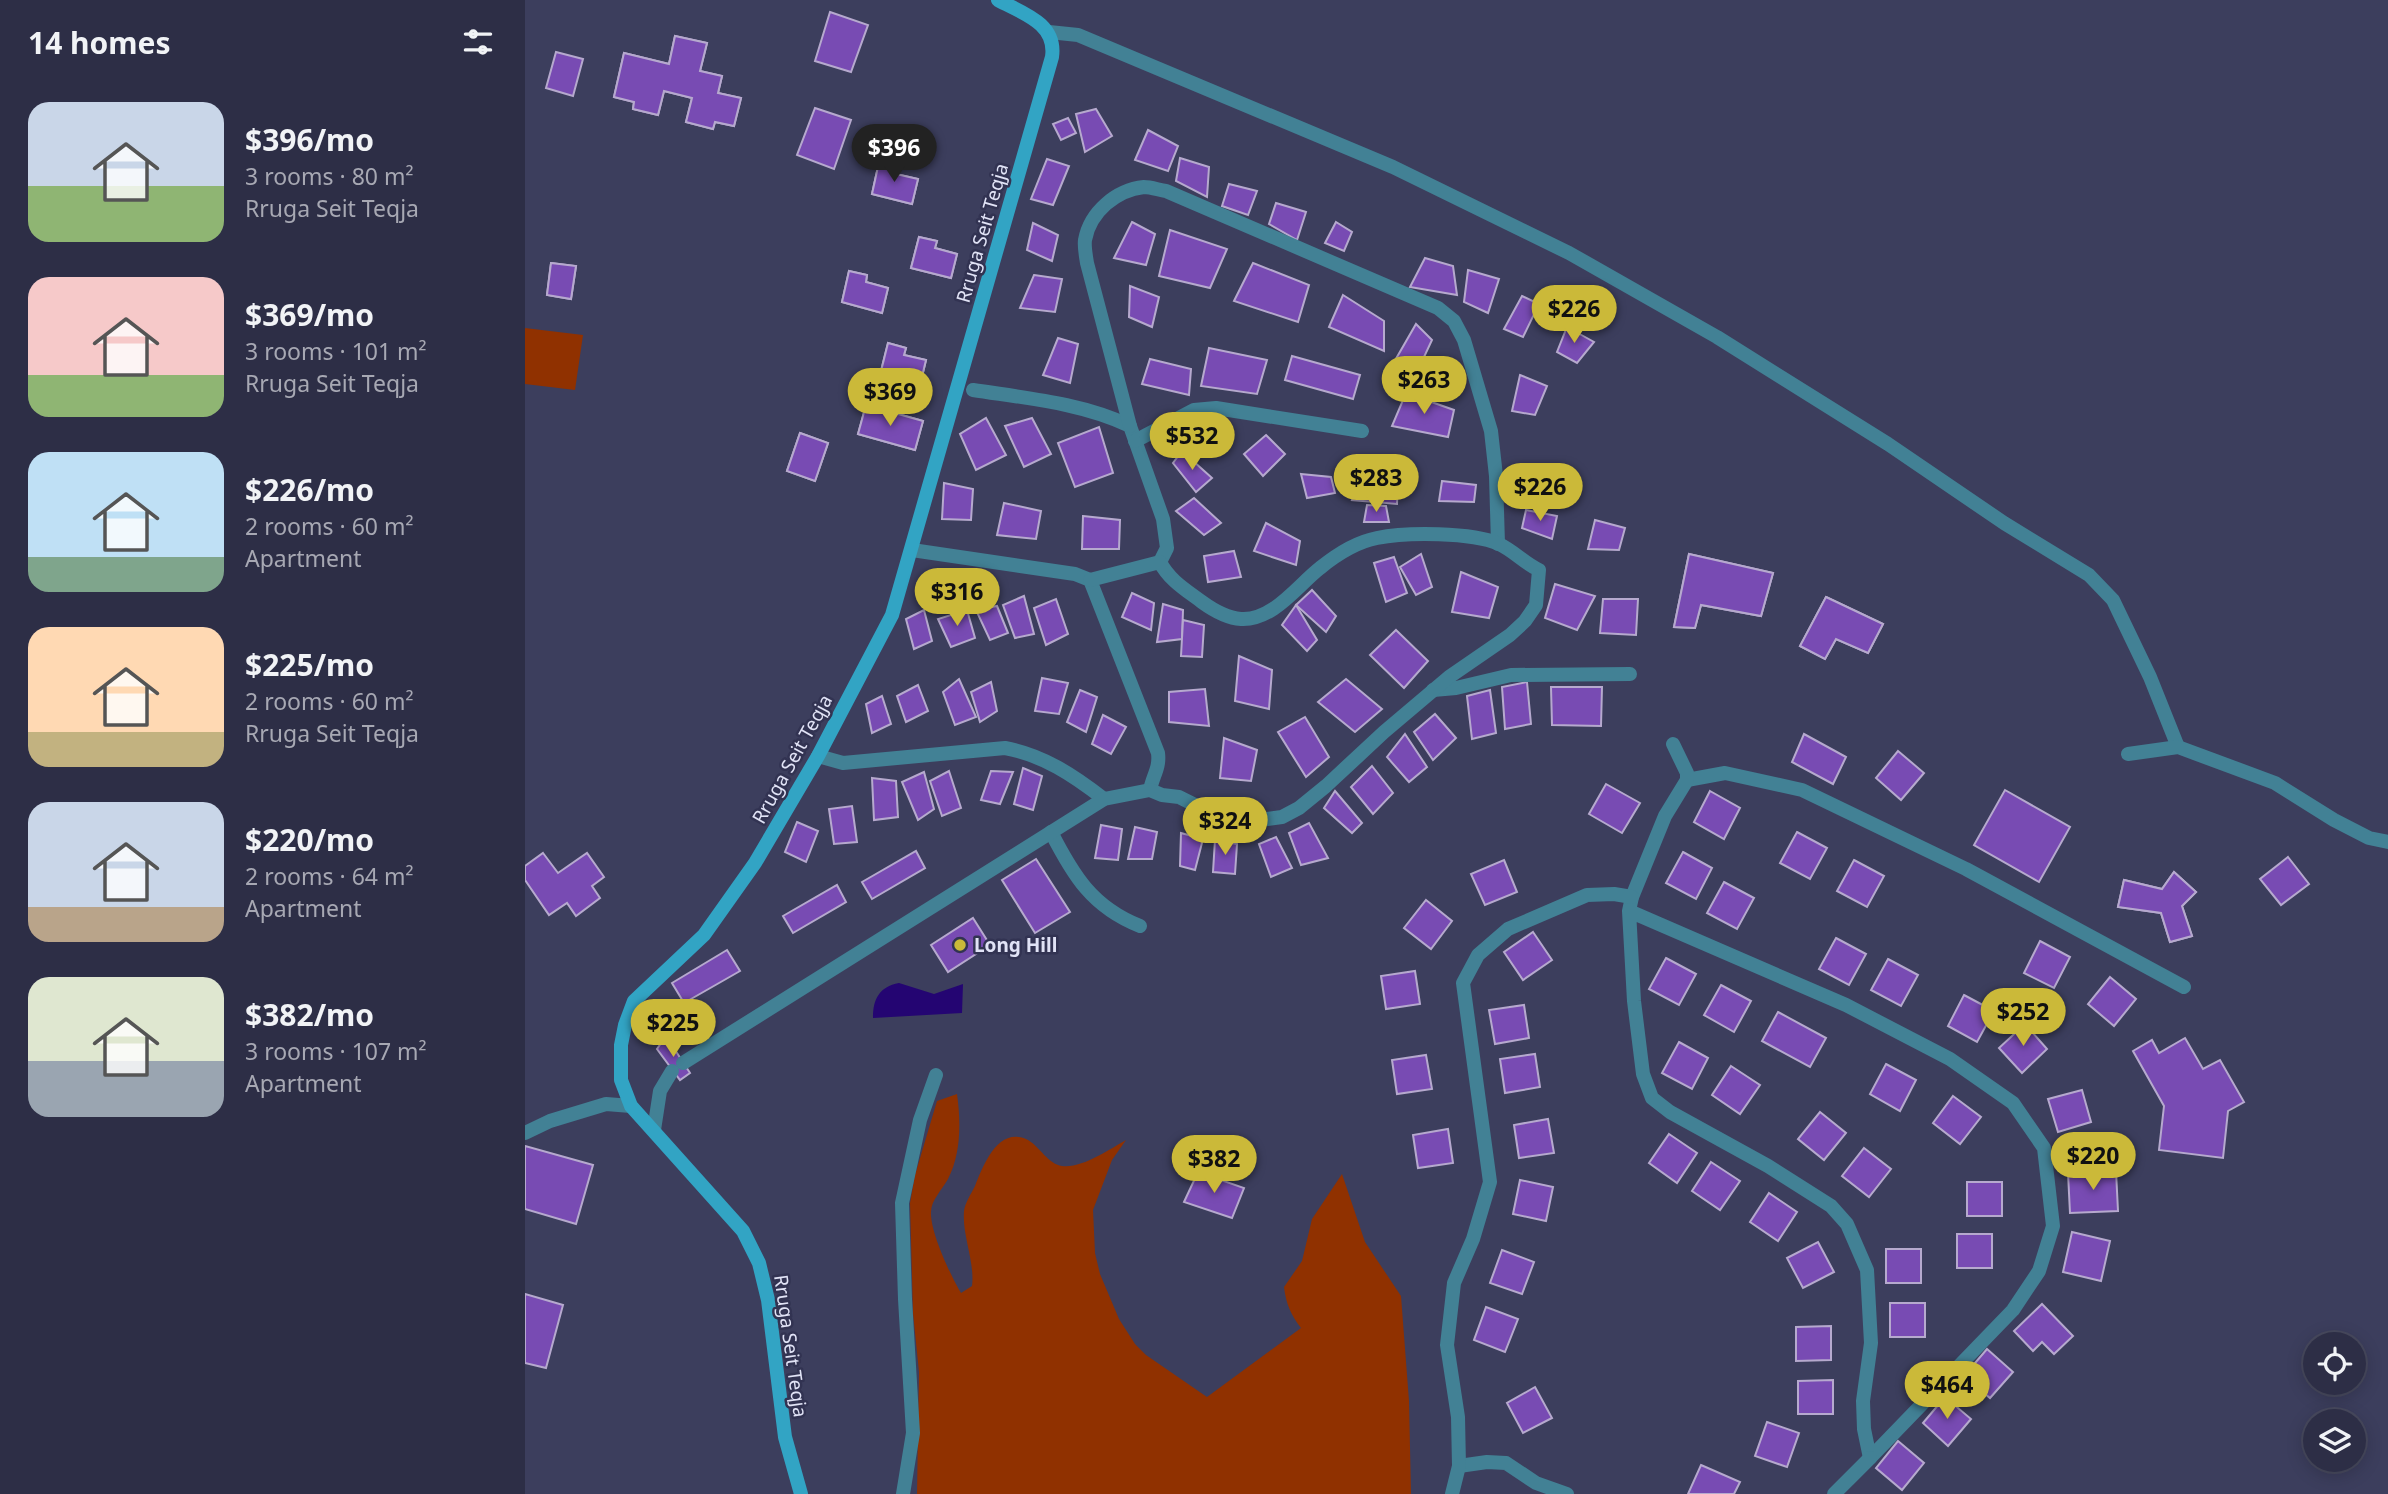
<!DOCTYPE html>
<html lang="en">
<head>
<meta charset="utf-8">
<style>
  body { margin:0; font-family:"Noto Sans",sans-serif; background:#35364d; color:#f1f3f6; height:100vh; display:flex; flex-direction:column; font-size:26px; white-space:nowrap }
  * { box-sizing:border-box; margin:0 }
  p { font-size:23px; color:#a7a8b3 }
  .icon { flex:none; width:38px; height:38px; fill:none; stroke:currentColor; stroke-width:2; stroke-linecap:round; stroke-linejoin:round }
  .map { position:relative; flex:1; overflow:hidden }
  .side { display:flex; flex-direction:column; background:#2d2e46; width:525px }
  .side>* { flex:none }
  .fabs { position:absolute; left:1778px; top:1332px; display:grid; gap:14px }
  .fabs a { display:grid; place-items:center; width:63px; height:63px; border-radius:50%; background:#2d2e46; box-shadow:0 4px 18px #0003,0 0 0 2px #484a5f; font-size:35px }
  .price { position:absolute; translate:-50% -60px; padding:0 16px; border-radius:24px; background:#cbb939; color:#111; font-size:23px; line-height:46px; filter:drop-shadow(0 2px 4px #0008) }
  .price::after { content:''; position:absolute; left:50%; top:42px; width:21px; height:16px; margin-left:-10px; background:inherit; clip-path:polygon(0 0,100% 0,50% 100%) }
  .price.selected { background:#222; color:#fff }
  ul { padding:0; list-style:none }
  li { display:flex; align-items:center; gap:21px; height:175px; padding:0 28px }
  li span { display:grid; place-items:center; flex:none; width:196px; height:140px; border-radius:21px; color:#555 }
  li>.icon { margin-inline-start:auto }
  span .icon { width:84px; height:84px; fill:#fffc; stroke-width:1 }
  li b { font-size:30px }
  h2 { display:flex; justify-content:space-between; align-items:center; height:84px; padding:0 28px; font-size:30px }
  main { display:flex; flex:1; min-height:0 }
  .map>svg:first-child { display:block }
  .green { fill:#903100 }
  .water { fill:#240572 }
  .building { fill:#784bb3; stroke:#b6a9ce; stroke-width:2 }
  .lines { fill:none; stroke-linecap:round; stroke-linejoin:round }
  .minor { stroke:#428195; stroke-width:14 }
  .secondary { stroke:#32a4c4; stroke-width:14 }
  .poi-dot { fill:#cbb939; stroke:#323352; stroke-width:2.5 }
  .labels { text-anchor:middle; stroke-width:5; stroke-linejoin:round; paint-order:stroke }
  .street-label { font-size:19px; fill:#e1e3f6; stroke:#323352 }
  .poi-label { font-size:19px; font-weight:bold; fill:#e1e3f6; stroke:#323352; text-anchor:start }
</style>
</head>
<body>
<main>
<section class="side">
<h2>14 homes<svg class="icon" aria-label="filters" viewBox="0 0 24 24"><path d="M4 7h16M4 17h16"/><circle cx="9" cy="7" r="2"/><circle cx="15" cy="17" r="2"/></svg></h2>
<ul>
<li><span style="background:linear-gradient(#c9d6e8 60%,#8fb573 0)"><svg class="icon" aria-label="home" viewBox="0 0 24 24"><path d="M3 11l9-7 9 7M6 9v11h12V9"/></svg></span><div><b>$396/mo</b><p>3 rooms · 80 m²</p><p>Rruga Seit Teqja</p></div></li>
<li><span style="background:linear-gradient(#f6c9c9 70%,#8fb573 0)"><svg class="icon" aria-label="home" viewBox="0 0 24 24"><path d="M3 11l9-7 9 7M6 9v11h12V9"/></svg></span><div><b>$369/mo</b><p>3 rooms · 101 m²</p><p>Rruga Seit Teqja</p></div></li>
<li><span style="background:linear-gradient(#bfe0f5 75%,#7fa58c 0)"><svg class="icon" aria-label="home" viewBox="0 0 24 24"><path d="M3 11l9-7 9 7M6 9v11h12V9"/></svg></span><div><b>$226/mo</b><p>2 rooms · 60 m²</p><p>Apartment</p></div></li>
<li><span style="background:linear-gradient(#ffd9b3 75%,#c2b280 0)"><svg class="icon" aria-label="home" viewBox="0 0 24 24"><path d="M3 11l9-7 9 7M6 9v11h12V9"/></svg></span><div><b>$225/mo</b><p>2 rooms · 60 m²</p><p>Rruga Seit Teqja</p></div></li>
<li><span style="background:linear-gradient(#c9d6e8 75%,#b9a48a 0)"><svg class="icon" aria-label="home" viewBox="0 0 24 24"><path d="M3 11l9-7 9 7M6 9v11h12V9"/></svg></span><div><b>$220/mo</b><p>2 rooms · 64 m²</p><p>Apartment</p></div></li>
<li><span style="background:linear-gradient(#dfe7d0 60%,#9aa5b1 0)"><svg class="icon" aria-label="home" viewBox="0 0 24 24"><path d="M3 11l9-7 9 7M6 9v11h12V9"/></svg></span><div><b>$382/mo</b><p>3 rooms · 107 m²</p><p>Apartment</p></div></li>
</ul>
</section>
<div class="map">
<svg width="1863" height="1494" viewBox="0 0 1863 1494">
  <rect width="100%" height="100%" fill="#3c3e5d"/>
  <!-- green -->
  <g class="green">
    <path d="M0,328l58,7 -8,55 -50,-6z"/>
    <path d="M432,1094c4,28 4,60 -9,85 -6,11 -17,21 -17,33 -1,20 20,64 30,81l11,-7c3,-25 -10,-50 -8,-75 1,-8 7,-17 11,-25 8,-20 23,-61 53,-46 12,7 20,24 34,26 19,3 48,-17 64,-26l-14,20 -19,50 2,43 5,21 19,45 16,25 11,11 61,42 94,-69c-10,-13 -15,-24 -17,-41l18,-26 10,-42 30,-45 23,68 36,54 8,105 2,93h-494l2,-122 -6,-59 -3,-110 5,-28 22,-74z"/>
  </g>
  <!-- water -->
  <path class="water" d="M374,983l35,11 29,-10 -1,29 -89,5c0,-19 6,-31 26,-35z"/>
  <!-- building -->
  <g class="building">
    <path d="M305,12l38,13 -17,47 -36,-11z"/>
    <path d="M150,36l32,7 -7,28 22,5 -4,17 23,5 -7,28 -19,-4 -2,7 -27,-7 6,-24 -28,-7 -6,24 -25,-6 1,-7 -20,-5 10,-44 45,11z"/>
    <path d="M150,36l32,7 -7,28 22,5 -4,17 23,5 -7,28 -19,-4 -2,7 -27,-7 6,-24 -28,-7 -6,24 -25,-6 1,-7 -20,-5 10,-44 45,11z"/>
    <path d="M31,52l27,7 -10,37 -27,-8z"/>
    <path d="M290,108l36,12 -17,49 -37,-14z"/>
    <path d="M571,109l16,27 -27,16 -9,-38z"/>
    <path d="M543,118l8,15 -15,7 -8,-16z"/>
    <path d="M623,130l30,16 -10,25 -33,-11z"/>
    <path d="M655,158l29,9 -2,30 -31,-16z"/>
    <path d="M522,159l22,7 -16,39 -22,-6z"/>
    <path d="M354,162l18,5 -1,7 22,5 -6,25 -40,-10z"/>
    <path d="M354,162l18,5 -1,7 22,5 -6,25 -40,-10z"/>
    <path d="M704,184l28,7 -9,24 -26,-9z"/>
    <path d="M751,203l30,9 -9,28 -28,-16z"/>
    <path d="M607,222l23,12 -9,31 -32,-7z"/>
    <path d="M811,222l16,10 -8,19 -19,-8z"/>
    <path d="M508,223l25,12 -6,26 -25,-11z"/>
    <path d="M645,230l57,19 -17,39 -51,-12z"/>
    <path d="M394,237l18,4 -2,7 22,6 -6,24 -40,-10z"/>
    <path d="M394,237l18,4 -2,7 22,6 -6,24 -40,-10z"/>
    <path d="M900,258l28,8 4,29 -47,-8z"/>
    <path d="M26,263l25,3 -5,33 -24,-4z"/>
    <path d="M26,263l25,3 -5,33 -24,-4z"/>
    <path d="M728,263l56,22 -11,37 -64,-21z"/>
    <path d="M943,270l31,9 -11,34 -24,-11z"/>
    <path d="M324,271l18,4 -1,7 22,6 -6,25 -40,-11z"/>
    <path d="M324,271l18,4 -1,7 22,6 -6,25 -40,-11z"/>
    <path d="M509,275l28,4 -7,33 -35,-4z"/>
    <path d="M605,286l29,11 -7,30 -23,-10z"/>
    <path d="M818,295l41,26v30l-55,-24z"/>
    <path d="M997,296l17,8 -16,33 -19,-8z"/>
    <path d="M891,324l16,16 -15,32 -24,-8z"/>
    <path d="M1042,327l27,15 -17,21 -20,-11z"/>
    <path d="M533,338l20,6 -8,39 -27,-8z"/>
    <path d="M363,343l18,5 -2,7 22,5 -6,25 -40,-10z"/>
    <path d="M363,343l18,5 -2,7 22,5 -6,25 -40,-10z"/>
    <path d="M684,348l58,12 -10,34 -56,-8z"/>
    <path d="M767,356l68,19 -7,24 -68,-19z"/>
    <path d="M625,359l41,10 -2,26 -47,-11z"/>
    <path d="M995,375l27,11 -12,29 -23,-4z"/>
    <path d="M881,393l48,17 -6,27 -56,-11z"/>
    <path d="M341,405l57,16 -8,29 -57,-16z"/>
    <path d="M341,405l57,16 -8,29 -57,-16z"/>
    <path d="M461,418l20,37 -30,15 -16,-36z"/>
    <path d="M507,418l19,36 -27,13 -19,-41z"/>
    <path d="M574,427l14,46 -38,14 -17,-44z"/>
    <path d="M275,433l28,10 -13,38 -28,-10z"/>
    <path d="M275,433l28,10 -13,38 -28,-10z"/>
    <path d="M741,435l19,19 -22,22 -19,-22z"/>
    <path d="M657,451l30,27 -16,14 -23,-29z"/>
    <path d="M776,474l30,3 4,16 -28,5z"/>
    <path d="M836,478l37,6 -1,20 -45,-4z"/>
    <path d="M917,481l34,4 -2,17 -35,-1z"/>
    <path d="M419,483l29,6 -2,31 -29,-1z"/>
    <path d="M669,498l27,25 -17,12 -28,-24z"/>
    <path d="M479,503l37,8 -5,28 -39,-4z"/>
    <path d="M842,505l19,1 3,16h-25z"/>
    <path d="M1001,510l31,6 -5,23 -30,-11z"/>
    <path d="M558,516l37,4 -1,29h-37z"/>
    <path d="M1070,520l30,8 -6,22 -31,-1z"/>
    <path d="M741,523l34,18 -4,24 -42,-14z"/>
    <path d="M709,551l7,26 -33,5 -4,-26z"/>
    <path d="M896,554l11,33 -16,8 -16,-28z"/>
    <path d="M1164,554l84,19 -12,43 -60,-11 -6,23 -21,-1z"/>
    <path d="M1164,554l84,19 -12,43 -60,-11 -6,23 -21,-1z"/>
    <path d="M869,557l13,36 -21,9 -12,-39z"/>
    <path d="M936,572l37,15 -9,31 -37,-6z"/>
    <path d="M1030,584l40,12 -18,34 -32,-12z"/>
    <path d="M787,590l24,26 -10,16 -30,-27z"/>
    <path d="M607,593l22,10 -3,27 -29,-13z"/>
    <path d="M499,596l10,38 -19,4 -12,-33z"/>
    <path d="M1301,597l57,27 -15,29 -32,-14 -11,20 -25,-13z"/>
    <path d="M1301,597l57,27 -15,29 -32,-14 -11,20 -25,-13z"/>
    <path d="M531,599l12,35 -22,11 -12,-37z"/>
    <path d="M1078,599h35l-2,36 -36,-2z"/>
    <path d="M638,604l20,6 -1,29 -25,3z"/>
    <path d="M771,605l21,35 -10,11 -25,-26z"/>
    <path d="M472,606l11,27 -18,7 -14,-30z"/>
    <path d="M399,610l8,31 -18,8 -8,-30z"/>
    <path d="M442,610l8,28 -24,9 -13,-28z"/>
    <path d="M658,620l21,5 -2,32 -21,-1z"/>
    <path d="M871,630l32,31 -24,27 -34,-33z"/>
    <path d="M714,656l33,14 -3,39 -34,-8z"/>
    <path d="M517,678l26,5 -9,31 -24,-3z"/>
    <path d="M434,679l17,38 -21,8 -12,-33z"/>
    <path d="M821,679l36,30 -27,23 -37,-30z"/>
    <path d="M466,682l6,29 -17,11 -9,-30z"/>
    <path d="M1002,682l4,42 -26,5 -3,-42z"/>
    <path d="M393,685l10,26 -22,11 -9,-26z"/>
    <path d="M1026,687h51l-1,39 -49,-1z"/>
    <path d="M680,689l4,37 -40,-4v-30z"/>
    <path d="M555,690l17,7 -11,35 -19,-10z"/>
    <path d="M965,690l6,43 -24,6 -5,-43z"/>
    <path d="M357,696l9,28 -19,9 -6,-29z"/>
    <path d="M910,714l21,24 -23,22 -19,-28z"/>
    <path d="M578,715l23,12 -15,27 -19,-10z"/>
    <path d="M780,717l24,40 -23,20 -28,-45z"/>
    <path d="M880,734l22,33 -18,15 -22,-25z"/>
    <path d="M1279,734l42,23 -13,27 -41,-22z"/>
    <path d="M699,738l33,12 -6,31 -31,-3z"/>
    <path d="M1373,751l26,22 -23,27 -25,-22z"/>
    <path d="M847,766l21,27 -20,21 -22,-27z"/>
    <path d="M498,768l19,8 -9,34 -19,-6z"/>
    <path d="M424,771l12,37 -19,8 -12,-35z"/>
    <path d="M466,771l22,1 -13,32 -19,-4z"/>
    <path d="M399,772l10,37 -16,11 -16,-38z"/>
    <path d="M347,778l24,3 2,36 -24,3z"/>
    <path d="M1081,784l34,19 -18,30 -33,-19z"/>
    <path d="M1480,790l65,37 -31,55 -65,-37z"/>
    <path d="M810,791l27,32 -10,10 -28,-25z"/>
    <path d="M1185,791l30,17 -16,31 -30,-17z"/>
    <path d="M327,806l5,36 -23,2 -5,-35z"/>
    <path d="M272,822l21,9 -12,31 -21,-10z"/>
    <path d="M784,823l19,35 -27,7 -12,-32z"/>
    <path d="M576,825l21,4 -4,31 -23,-2z"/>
    <path d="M610,827l22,5 -5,27h-24z"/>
    <path d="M1272,832l30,16 -17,31 -30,-16z"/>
    <path d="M656,833l22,6 -8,31 -15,-4z"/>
    <path d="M751,837l16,31 -21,9 -12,-33z"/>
    <path d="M690,840l22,4 -2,30 -22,-2z"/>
    <path d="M391,851l9,17 -53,31 -10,-17z"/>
    <path d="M1158,852l29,16 -16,31 -30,-16z"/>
    <path d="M18,853l15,20 29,-20 17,24 -12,9 8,12 -24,18 -9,-13 -18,12 -24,-35v-14z"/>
    <path d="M1763,857l21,27 -28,21 -21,-26z"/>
    <path d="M511,859l34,53 -35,21 -33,-53z"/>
    <path d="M979,860l13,32 -32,13 -14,-31z"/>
    <path d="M1329,860l30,16 -17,31 -30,-16z"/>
    <path d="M1649,872l22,20 -14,14 10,30 -22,6 -9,-29 -43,-6 6,-27 38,9z"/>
    <path d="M1649,872l22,20 -14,14 10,30 -22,6 -9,-29 -43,-6 6,-27 38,9z"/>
    <path d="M1199,882l30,16 -17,31 -30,-16z"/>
    <path d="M312,885l9,17 -53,31 -10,-17z"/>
    <path d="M901,900l26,21 -21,28 -27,-21z"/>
    <path d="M448,918l17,27 -42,27 -17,-27z"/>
    <path d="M1008,932l19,28 -29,20 -19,-28z"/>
    <path d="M1311,938l30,16 -17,31 -30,-16z"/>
    <path d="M1515,941l30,16 -16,31 -30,-15z"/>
    <path d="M202,950l13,21 -56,32 -12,-20z"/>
    <path d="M1141,958l30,16 -17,31 -30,-16z"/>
    <path d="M1363,959l30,16 -17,31 -30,-16z"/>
    <path d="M890,971l5,33 -34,5 -5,-33z"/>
    <path d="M1585,977l26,22 -22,27 -26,-22z"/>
    <path d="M1196,985l30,16 -17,31 -30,-17z"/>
    <path d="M1439,995l30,16 -17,31 -29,-16z"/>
    <path d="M999,1005l5,33 -34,6 -6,-34z"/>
    <path d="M1253,1012l48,26 -16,29 -48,-26z"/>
    <path d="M1500,1024l22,25 -25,24 -23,-25z"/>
    <path d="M141,1036l24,37 -10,7 -23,-31z"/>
    <path d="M1660,1038l18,31 17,-9 24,42 -16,9 -5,47 -64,-8 5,-44 -31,-55 19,-11 7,13z"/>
    <path d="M1154,1042l29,16 -16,31 -30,-16z"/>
    <path d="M1010,1054l5,33 -35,6 -5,-34z"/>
    <path d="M901,1055l6,34 -35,5 -5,-34z"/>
    <path d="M1361,1064l30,16 -16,31 -30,-17z"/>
    <path d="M1206,1066l29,19 -20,29 -28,-19z"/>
    <path d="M1557,1090l9,32 -33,10 -10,-33z"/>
    <path d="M1428,1096l28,21 -21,27 -27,-21z"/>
    <path d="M1295,1112l26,21 -22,27 -26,-21z"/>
    <path d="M1023,1119l6,34 -35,5 -5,-33z"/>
    <path d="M923,1129l5,34 -35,5 -5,-33z"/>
    <path d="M1144,1134l28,19 -20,30 -28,-20z"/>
    <path d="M0,1146l68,19 -17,59 -51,-15z"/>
    <path d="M1339,1148l27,21 -22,28 -27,-21z"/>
    <path d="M1186,1162l29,19 -20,29 -28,-19z"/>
    <path d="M1591,1171l2,40 -48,2 -2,-40z"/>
    <path d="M673,1172l46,16 -12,30 -48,-16z"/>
    <path d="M995,1180l33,7 -7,34 -33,-7z"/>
    <rect x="1442" y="1182" width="35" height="34"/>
    <path d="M1244,1193l28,19 -19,29 -28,-19z"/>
    <path d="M1547,1232l38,9 -9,40 -38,-9z"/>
    <rect x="1432" y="1234" width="35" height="34"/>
    <path d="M1293,1242l16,30 -31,16 -16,-30z"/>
    <rect x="1361" y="1249" width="35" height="34"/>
    <path d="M977,1250l32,12 -12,32 -32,-11z"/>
    <path d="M0,1294l38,11 -17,63 -21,-5z"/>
    <rect x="1365" y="1303" width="35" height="34"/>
    <path d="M1517,1304l31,32 -19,18 -12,-12 -9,9 -19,-20z"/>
    <path d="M961,1307l32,12 -13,33 -31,-12z"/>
    <path d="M1306,1326v34l-35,1v-34z"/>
    <path d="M1462,1349l26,23 -23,26 -26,-22z"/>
    <path d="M1308,1380v34h-35v-33z"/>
    <path d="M1010,1387l17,31 -29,15 -16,-30z"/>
    <path d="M1420,1397l26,22 -23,27 -25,-23z"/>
    <path d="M1242,1422l32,11 -12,34 -32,-11z"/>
    <path d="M1373,1441l26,22 -22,27 -26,-22z"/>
    <path d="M1176,1465l39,17 -6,12h-46z"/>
  </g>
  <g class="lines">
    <!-- minor -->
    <g class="minor">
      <path d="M524,32l29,3 315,132 176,86 148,84 171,107 116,79 85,52 24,25 37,77 28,70"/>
      <path d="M448,390c52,8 110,13 157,36l33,93 4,29 -7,14"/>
      <path d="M605,426l-43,-163c-1,-7 -3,-16 -2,-23 5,-28 31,-50 59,-53 7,0 15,3 22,4l272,117 16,13 10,19 27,91 5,45 2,68"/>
      <path d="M610,441l59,-31 22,-2 146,23"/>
      <path d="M387,550l163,24 15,6 68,173c2,15 -5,22 -8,37"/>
      <path d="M908,690l23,-2 55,-13 119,-1"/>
      <path d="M1603,754l50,-7 97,36 59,37 35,18 19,4"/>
      <path d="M293,756l25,7 162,-15c38,7 68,27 99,51"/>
      <path d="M1162,780l38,-7 77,17 164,79 218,118"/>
      <path d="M526,832c22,43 41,75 89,94"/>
      <path d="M1104,911l217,94 104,54 63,44 31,45 9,78 -14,45 -26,39 -143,148 -6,-29 -1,-28 8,-58 -4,-73 -20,-46 -16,-18 -63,-40 -98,-54 -18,-14 -9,-24 -9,-73 -5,-90 3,-14 33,-81 22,-36v-7l-14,-29"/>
      <path d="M158,1063l421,-264 46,-9 12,5 17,2 36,18 29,7 38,-5 17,-9 27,-22 58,-54 65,-55 61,-42 15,-14 11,-16 3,-35c-15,-7 -25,-19 -40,-26 -27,-12 -93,-12 -122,-6 -21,4 -41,17 -57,30 -22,17 -47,53 -79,51 -14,-1 -28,-9 -39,-17 -16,-12 -33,-22 -42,-40l-70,18"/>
      <path d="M129,1130l6,-39 12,-20"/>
      <path d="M0,1133l25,-12 56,-17 25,2"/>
      <path d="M934,1466l28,-4 19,1 30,20 31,11"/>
      <path d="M378,1494l10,-61 -8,-134 -3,-96 18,-83 16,-45"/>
      <path d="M927,1494l7,-28 -1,-49 -11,-72 7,-62 19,-44 17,-57 -27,-199 15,-28 30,-26 79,-34 27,-1 18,3"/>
      <path d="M1309,1494l36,-36"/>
    </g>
    <!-- secondary -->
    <path class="secondary" d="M276,1494l-16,-57 -17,-137 -9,-37 -16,-32 -112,-125 -10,-26v-35l4,-20 9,-24 70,-66 51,-72 63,-107 74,-141 160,-558c5,-34 -30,-44 -54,-57"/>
  </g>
  <!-- markers -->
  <circle class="poi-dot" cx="435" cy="945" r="7"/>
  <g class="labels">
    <!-- street labels -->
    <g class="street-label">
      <text transform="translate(457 233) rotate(-74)" y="7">Rruga Seit Teqja</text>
      <text transform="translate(267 759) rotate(-61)" y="7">Rruga Seit Teqja</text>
      <text transform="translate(266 1346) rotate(82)" y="7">Rruga Seit Teqja</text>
    </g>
    <!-- poi labels -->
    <g class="poi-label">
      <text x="449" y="952">Long Hill</text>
    </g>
  </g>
</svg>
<div class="fabs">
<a><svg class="icon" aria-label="locate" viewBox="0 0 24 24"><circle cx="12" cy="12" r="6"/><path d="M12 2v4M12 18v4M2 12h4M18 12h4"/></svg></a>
<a><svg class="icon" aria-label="layers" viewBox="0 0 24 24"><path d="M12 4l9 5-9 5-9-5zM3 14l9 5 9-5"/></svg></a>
</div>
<b class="price selected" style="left:369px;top:184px">$396</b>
<b class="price" style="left:1049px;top:345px">$226</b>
<b class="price" style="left:899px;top:416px">$263</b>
<b class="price" style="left:365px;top:428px">$369</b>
<b class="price" style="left:667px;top:472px">$532</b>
<b class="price" style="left:851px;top:514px">$283</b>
<b class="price" style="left:1015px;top:523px">$226</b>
<b class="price" style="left:432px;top:628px">$316</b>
<b class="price" style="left:700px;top:857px">$324</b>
<b class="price" style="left:1498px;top:1048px">$252</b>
<b class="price" style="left:148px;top:1059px">$225</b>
<b class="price" style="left:1568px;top:1192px">$220</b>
<b class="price" style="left:689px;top:1195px">$382</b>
<b class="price" style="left:1422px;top:1421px">$464</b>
</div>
</main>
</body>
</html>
